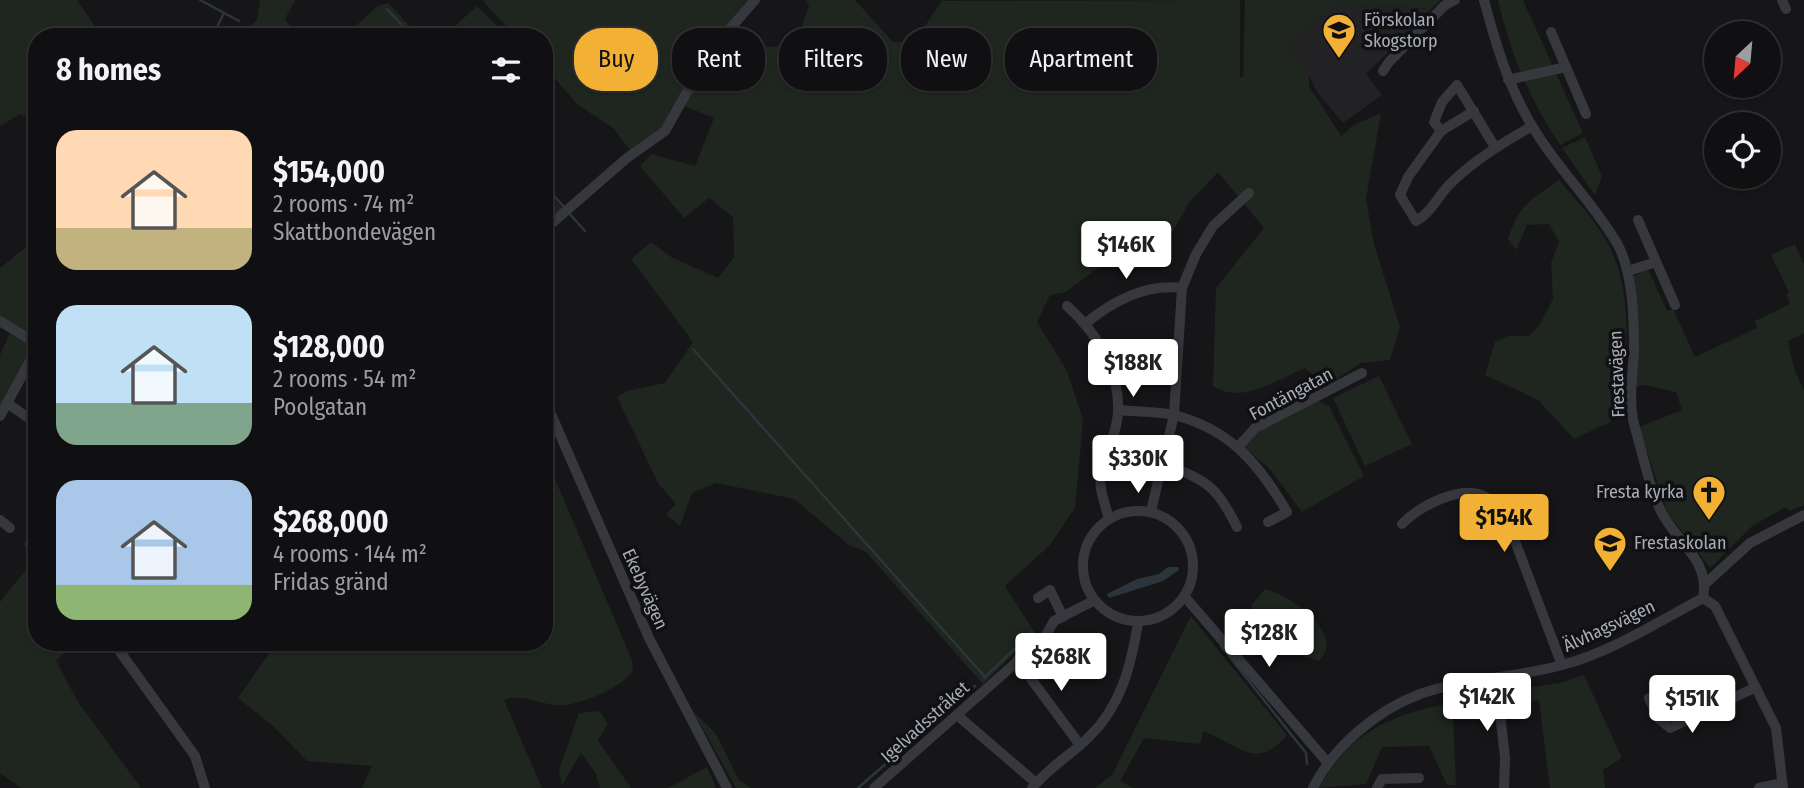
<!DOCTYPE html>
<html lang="en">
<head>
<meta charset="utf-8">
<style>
  body { margin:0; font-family:"Fira Sans Condensed",sans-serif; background:#1e1e20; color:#f1f3f6; height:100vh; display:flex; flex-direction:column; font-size:26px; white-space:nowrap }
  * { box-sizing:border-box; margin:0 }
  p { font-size:23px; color:#9c9d9f }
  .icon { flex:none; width:38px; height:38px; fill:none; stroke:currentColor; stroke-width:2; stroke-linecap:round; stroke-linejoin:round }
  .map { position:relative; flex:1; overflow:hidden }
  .panel { position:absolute; left:28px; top:28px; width:525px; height:623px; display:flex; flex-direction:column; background:#101012; border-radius:28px; box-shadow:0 2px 5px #0004,0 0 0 2px #303032 }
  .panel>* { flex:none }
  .hud { position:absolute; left:574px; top:28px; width:665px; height:63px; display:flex; gap:14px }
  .needle { width:46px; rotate:206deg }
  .fabs { position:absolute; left:1704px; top:21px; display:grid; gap:14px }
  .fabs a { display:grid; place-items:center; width:77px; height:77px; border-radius:50%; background:#101012; box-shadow:0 2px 5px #0004,0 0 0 2px #303032; font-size:35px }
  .price { position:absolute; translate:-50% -60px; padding:0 16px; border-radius:7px; background:#fff; color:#222; font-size:23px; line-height:46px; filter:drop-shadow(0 2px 4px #0008) }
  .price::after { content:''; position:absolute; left:50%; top:42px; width:21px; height:16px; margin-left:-10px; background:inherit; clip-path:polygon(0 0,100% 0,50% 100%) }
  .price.selected { background:#f2b134; color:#111 }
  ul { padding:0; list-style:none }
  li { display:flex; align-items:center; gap:21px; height:175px; padding:0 28px }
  li span { display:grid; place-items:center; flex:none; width:196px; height:140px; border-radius:21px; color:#555 }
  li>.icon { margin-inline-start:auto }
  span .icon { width:84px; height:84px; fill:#fffc; stroke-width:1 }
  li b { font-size:30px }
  h2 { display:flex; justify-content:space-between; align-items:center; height:84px; padding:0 28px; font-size:30px }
  .chip { padding:0 24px; border-radius:28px; background:#101012; box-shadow:0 2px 5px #0004,0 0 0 2px #303032; font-size:24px; line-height:63px }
  .chip.selected { background:#f2b134; color:#111 }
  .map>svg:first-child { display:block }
  .built { fill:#222225 }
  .green { fill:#1e261f }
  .water { fill:#2c353c }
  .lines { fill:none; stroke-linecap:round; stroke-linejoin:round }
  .stream { stroke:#2c353c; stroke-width:2.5 }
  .minor { stroke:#37383d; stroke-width:10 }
  .labels { text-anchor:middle; stroke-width:7; stroke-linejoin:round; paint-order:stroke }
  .poi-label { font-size:18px; fill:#a8adb8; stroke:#111113; text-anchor:start }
  .street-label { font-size:18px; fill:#a8adb8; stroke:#111113 }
</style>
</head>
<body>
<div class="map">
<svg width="1804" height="788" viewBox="0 0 1804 788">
  <rect width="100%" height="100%" fill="#161618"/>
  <!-- built -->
  <g class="built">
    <path d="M1338,4l93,5 -65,65 16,21 -39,28 -26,-31 -8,-17 -22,-29z"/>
    <path d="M544,188l19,21 -19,17z"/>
  </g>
  <!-- green -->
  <g class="green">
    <path d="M0,0h77l25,37h-65v84l-17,-7 -20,12z"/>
    <path d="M260,0h35l-10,19 13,18h-50l1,-10 8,-7z"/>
    <path d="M482,0h270l-30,36 15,12 57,-2 15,-39 -3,-7h49l38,42h21l28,-41 298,-1v78l3,-1 2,-77h195l-9,9 -93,-5 -51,42 22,29v11l32,50 13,-11 27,-12 -15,86 8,45 26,83 -10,33 -29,3 -35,23 -21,-18c-29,12 -63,37 -92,18l3,-98 48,-60 -46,-56 -30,32 -23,42 -56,14 -43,32 -16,3 -13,27 30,49 16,48 -8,89 -25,37 -45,41 30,47 -52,51 -117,-132 -17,-7 -55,-46 -78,-16 -24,10 -12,33 -14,-12 10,-10 -18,-21 -41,-86 10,-6 38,-8 28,-41 -62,-83 20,-17 20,15 47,21 16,-21 -1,-40 -24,-19 -25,20 -44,-52 11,-12 44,12 19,-48 -37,-15 -15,24 -32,23 -17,-22 -36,-24 -33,-38v-29h-28z"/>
    <path d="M1498,0h25l60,133 -23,12c-30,-45 -50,-92 -62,-145z"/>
    <path d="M388,3l32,34h-77l35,-31z"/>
    <path d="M477,6l32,31h-66z"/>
    <path d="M1585,137l17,39 -7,19 -33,-47z"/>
    <path d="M1559,180c19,22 43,48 54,74 20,48 17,120 -3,168l-36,17 -36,-39 -53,-25 10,-33 13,-6h21l11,-12 13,-25 -2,-36 8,-21 -10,-18 -22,1 -11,25 -8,-11c10,-34 24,-40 51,-59z"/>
    <path d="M37,238l-1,101 -36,-23v-48z"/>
    <path d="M1795,244l9,20v69l-16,8 6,28 10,21v115l-14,6 -4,-4 -34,19 -42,42 -43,-56 -28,-85 43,-17 -6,-18 -32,-7 -11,3 -1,-111 16,-8 19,42 6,-2 22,48 62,-29 -2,-7 35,-17 -4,-9 3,-3 -18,-37z"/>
    <path d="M10,333l23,14 -33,60v-52z"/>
    <path d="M1379,376l33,68 -47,22 -32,-68z"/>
    <path d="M1317,400l12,6 35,70 -62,36 -33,-44 -25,-21 13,-15z"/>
    <path d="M544,453l88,207 1,11c-12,17 -48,32 -69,34 -22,2 -38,-13 -60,-5l38,88h-180l10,-22 -65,-5 -34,-35 -35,-28 39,-56h267z"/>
    <path d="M31,563l6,3v76h40l-21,19 22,41 63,86h-120l-21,-15v-171z"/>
    <path d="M1265,589c25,6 82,44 54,72l-24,-8 -27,-30 -13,-5 -4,-12z"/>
    <path d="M1191,616l96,119c-31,37 -49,9 -84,-4l-3,13 -56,-6 -24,43 13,7h-38l17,-13z"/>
    <path d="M1584,675l38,83 -19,12 2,18h-55l-11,-88 -86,15 3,70h-9l-18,-39 -47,1 -16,37 -47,4c36,-65 84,-76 151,-89 30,-6 60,-12 90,-16z"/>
    <path d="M599,711l9,12 -10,18 33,47h-31l-4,-14 -15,-21 -19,32 -3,-15 20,-57z"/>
    <path d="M693,711l23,23 23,46 12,8h-15z"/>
    <path d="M707,767l9,21h-48z"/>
  </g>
  <!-- water -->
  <path class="water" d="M1168,567h10l1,3 -16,11 -54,17 -2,-4 30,-15 22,-5z"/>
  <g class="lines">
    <!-- stream -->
    <g class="stream">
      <path d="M200,0l39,21"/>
      <path d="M387,9l26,28"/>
      <path d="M212,37l12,-24"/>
      <path d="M544,185l20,22"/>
      <path d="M569,213l16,18"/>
      <path d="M693,349l292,328"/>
      <path d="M1221,646l85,107 1,11"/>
      <path d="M984,678l48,-46"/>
      <path d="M858,788l117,-102"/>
    </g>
    <!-- minor -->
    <g class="minor">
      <path d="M1484,0c13,49 27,95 55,137 24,37 57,70 79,108 15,29 16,73 16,105 -1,25 -6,49 0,74 8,27 16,68 29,91 17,30 47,46 40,83"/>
      <path d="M1782,0l4,9"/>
      <path d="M1551,32l35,82"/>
      <path d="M1383,71l6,-9 56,-57 10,-5"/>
      <path d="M1508,80l58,-13"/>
      <path d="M1474,111l-33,20 -33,46 -8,18 16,26c15,-8 22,-25 34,-37 24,-24 53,-41 82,-58"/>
      <path d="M1441,131l-7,-9 8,-20 15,-17 38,62"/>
      <path d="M1638,220l37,85"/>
      <path d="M544,230l83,-72 38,-27 44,-78 46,-53"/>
      <path d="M1628,271l28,-9"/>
      <path d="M1067,306c32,28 59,75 49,120 -3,15 -13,30 -15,46 -3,16 4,31 8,47"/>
      <path d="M0,321l37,23"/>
      <path d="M1086,323c27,-22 60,-40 96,-35"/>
      <path d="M544,398l105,240 78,150"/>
      <path d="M7,403l30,21"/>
      <path d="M1119,410c17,2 38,1 55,5 56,14 85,49 113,97l-19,10"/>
      <path d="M0,416l37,-68"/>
      <path d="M1238,447l17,-19 107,-55"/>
      <path d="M1163,463c44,19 52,20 74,64"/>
      <circle cx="1138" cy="566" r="55"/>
      <path d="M1151,511l23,-96 8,-127 14,-34 17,-28 36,-33"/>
      <path d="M0,520l10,8"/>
      <path d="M1402,524c18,-18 63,-43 87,-25 6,4 11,11 16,16l57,150"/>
      <path d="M30,544l7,6"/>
      <path d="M1705,584l45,-41 54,-28"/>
      <path d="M1185,597l143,166"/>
      <path d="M1038,598l12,-8 13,27"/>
      <path d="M1703,598l12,8 61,122 7,60"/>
      <path d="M113,642l82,114 10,32"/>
      <path d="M1017,660l63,85"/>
      <path d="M1496,678l9,80 -1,30"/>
      <path d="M1649,698l9,20 12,10 84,-40"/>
      <path d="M957,715l79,68"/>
      <path d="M874,788l171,-151 9,-16 39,-20"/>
      <path d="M1032,788c16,-20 39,-33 57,-51 32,-31 42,-71 49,-114"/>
      <path d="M1313,788c20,-41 64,-78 107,-94 45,-16 96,-16 142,-29 49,-13 96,-43 141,-67"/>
      <path d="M1377,788l5,-9 37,-1"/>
      <path d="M1759,788l23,-5"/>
    </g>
  </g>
  <!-- icons -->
  <defs>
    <symbol id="school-pin" viewBox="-11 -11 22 30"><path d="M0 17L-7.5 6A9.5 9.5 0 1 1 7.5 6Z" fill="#f2b134" stroke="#111113"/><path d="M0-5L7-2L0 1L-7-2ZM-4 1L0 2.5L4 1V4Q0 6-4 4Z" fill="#111"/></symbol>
    <symbol id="church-pin" viewBox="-11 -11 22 30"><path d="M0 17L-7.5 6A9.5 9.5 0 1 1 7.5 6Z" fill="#f2b134" stroke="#111113"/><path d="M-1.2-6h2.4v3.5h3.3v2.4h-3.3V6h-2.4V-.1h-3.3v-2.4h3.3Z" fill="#111"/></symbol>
  </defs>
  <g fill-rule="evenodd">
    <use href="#school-pin" x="1320" y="11" width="38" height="52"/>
    <use href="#church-pin" x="1690" y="473" width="38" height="52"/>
    <use href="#school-pin" x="1591" y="524" width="38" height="52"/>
  </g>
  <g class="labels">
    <!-- poi labels -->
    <g class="poi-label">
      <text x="1364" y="26">Förskolan<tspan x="1364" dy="21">Skogstorp</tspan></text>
      <text x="1684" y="498" text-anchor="end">Fresta kyrka</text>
      <text x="1634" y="549">Frestaskolan</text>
    </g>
    <!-- street labels -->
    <g class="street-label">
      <text transform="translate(1617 374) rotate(-92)" y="6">Frestavägen</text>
      <text transform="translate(1291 394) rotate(-28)" y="6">Fontängatan</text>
      <text transform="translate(645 589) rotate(66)" y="6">Ekebyvägen</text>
      <text transform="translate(1609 626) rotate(-25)" y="6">Älvhagsvägen</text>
      <text transform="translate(925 722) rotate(-42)" y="6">Igelvadsstråket</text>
    </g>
  </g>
</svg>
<div class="fabs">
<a><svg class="needle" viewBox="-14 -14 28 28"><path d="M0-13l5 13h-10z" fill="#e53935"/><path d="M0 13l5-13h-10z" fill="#9c9d9f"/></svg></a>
<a><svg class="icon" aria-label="locate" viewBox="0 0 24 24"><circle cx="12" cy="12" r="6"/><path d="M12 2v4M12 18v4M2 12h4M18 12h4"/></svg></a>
</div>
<b class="price" style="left:1126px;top:281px">$146K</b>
<b class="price" style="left:1133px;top:399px">$188K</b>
<b class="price" style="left:1138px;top:495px">$330K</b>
<b class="price selected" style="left:1504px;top:554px">$154K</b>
<b class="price" style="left:1269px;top:669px">$128K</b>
<b class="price" style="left:1061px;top:693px">$268K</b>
<b class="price" style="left:1487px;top:733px">$142K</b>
<b class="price" style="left:1692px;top:735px">$151K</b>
<div class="hud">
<a class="chip selected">Buy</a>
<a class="chip">Rent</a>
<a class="chip">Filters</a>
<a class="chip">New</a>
<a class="chip">Apartment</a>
</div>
<section class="panel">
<h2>8 homes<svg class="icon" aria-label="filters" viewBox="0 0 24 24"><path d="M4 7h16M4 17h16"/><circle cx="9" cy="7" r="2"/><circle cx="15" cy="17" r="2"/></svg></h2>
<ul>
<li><span style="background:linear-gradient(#ffd9b3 70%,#c2b280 0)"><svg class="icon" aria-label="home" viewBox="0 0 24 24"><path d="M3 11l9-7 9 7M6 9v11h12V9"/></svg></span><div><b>$154,000</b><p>2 rooms · 74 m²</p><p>Skattbondevägen</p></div></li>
<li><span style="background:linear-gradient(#bfe0f5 70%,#7fa58c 0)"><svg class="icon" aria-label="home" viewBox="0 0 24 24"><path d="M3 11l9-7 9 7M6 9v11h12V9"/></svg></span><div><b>$128,000</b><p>2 rooms · 54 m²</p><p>Poolgatan</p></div></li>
<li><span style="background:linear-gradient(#a9c7e8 75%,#8fb573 0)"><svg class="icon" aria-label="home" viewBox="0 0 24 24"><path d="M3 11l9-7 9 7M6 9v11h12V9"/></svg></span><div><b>$268,000</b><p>4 rooms · 144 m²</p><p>Fridas gränd</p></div></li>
</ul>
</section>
</div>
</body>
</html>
